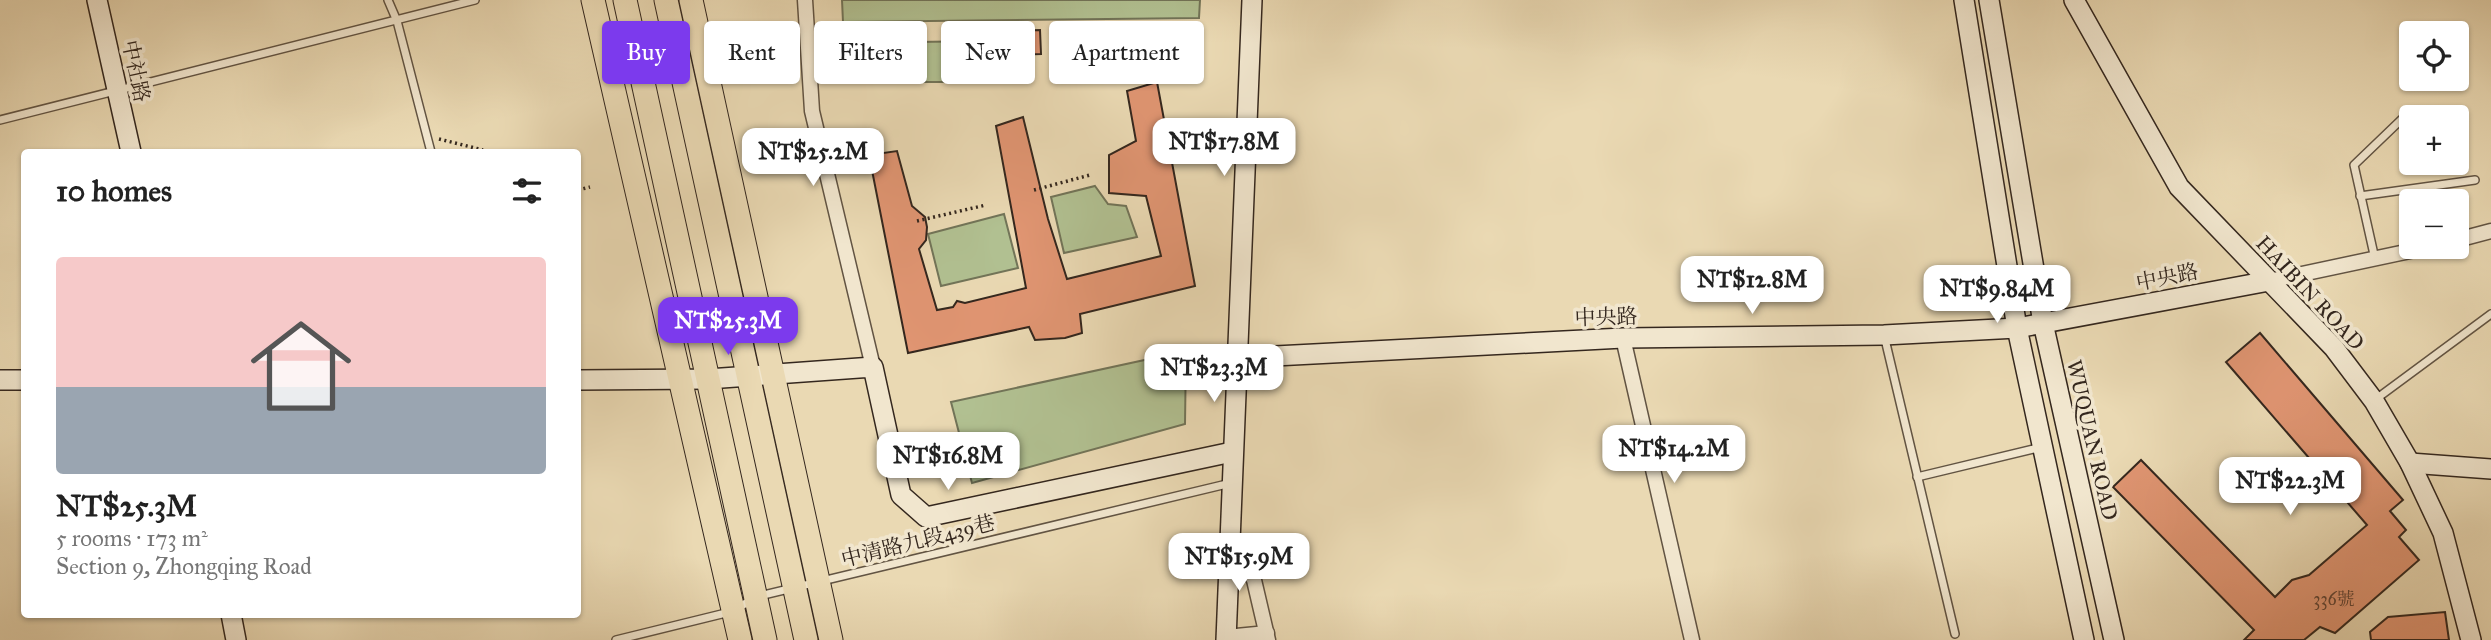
<!DOCTYPE html>
<html lang="en">
<head>
<meta charset="utf-8">
<style>
  body { margin:0; font-family:"IM FELL Great Primer","Noto Serif TC",serif; background:#f2f2f2; color:#222; height:100vh; display:flex; flex-direction:column; font-size:26px; white-space:nowrap }
  * { box-sizing:border-box; margin:0 }
  p { font-size:23px; color:#767676 }
  .icon { flex:none; width:38px; height:38px; fill:none; stroke:currentColor; stroke-width:2; stroke-linecap:round; stroke-linejoin:round }
  .map { position:relative; flex:1; overflow:hidden }
  .details { position:absolute; left:21px; top:149px; width:560px; height:469px; display:flex; flex-direction:column; background:#fff; border-radius:7px; box-shadow:0 2px 5px #0004 }
  .details>* { flex:none }
  .banner { position:absolute; left:602px; top:21px; width:665px; height:63px; display:flex; gap:14px }
  .controls { position:absolute; left:2399px; top:21px; display:grid; gap:14px }
  .controls a { display:grid; place-items:center; width:70px; height:70px; border-radius:7px; background:#fff; box-shadow:0 2px 5px #0004; font-size:35px }
  .price { position:absolute; translate:-50% -60px; padding:0 16px; border-radius:14px; background:#fff; color:#222; font-size:23px; line-height:46px; filter:drop-shadow(0 2px 4px #0008) }
  .price::after { content:''; position:absolute; left:50%; top:42px; width:21px; height:16px; margin-left:-10px; background:inherit; clip-path:polygon(0 0,100% 0,50% 100%) }
  .price.active { background:#7c3aed; color:#fff }
  ul { padding:0; list-style:none }
  li { display:grid; align-content:center; gap:14px; height:371px; padding:0 35px }
  li+li { border-top:2px solid #e0e0e0 }
  li span { display:grid; place-items:center; height:217px; border-radius:7px; color:#555 }
  li>.icon { margin-inline-start:auto }
  span .icon { width:126px; height:126px; fill:#fffc; stroke-width:1 }
  li b { font-size:30px }
  h2 { display:flex; justify-content:space-between; align-items:center; height:84px; padding:0 35px; font-size:30px }
  .chip { padding:0 24px; border-radius:7px; background:#fff; box-shadow:0 2px 5px #0004; font-size:24px; line-height:63px }
  .chip.active { background:#7c3aed; color:#fff }
  .map>svg:first-child { display:block }
  .green { fill:#b1c091; stroke:#727458; stroke-width:2 }
  .building { fill:#e09572; stroke:#34271e; stroke-width:2 }
  .lines { fill:none; stroke-linecap:round; stroke-linejoin:round }
  .lane-casing { stroke:#625443; stroke-width:10 }
  .street-casing { stroke:#625443; stroke-width:17 }
  .secondary-casing { stroke:#34271e; stroke-width:22 }
  .primary-casing { stroke:#34271e; stroke-width:25 }
  .path { stroke:#34271e; stroke-width:3.5; stroke-dasharray:2 3.5; stroke-linecap:butt }
  .lane { stroke:#f1e6ce; stroke-width:7 }
  .street { stroke:#f1e6ce; stroke-width:14 }
  .secondary { stroke:#f1e6ce; stroke-width:19 }
  .primary { stroke:#ead9b3; stroke-width:23 }
  .labels { text-anchor:middle; stroke-width:7; stroke-linejoin:round; paint-order:stroke }
  .number-label { font-size:18px; fill:#5f4233 }
  .street-label { font-size:21px; fill:#34271e; stroke:#f1e6ce }
</style>
</head>
<body>
<div class="map">
<svg width="2491" height="640" viewBox="0 0 2491 640">
  <rect width="100%" height="100%" fill="#ead9b3"/>
  <filter id="stains"><feTurbulence type="fractalNoise" baseFrequency=".00286" numOctaves="4"/><feColorMatrix values="0 0 0 0 .2 0 0 0 0 .09 0 0 0 0 .02 0 0 0 .5 -.17"/></filter>
  <radialGradient id="worn" r=".72"><stop offset=".6" stop-color="#630" stop-opacity="0"/><stop offset="1" stop-color="#630" stop-opacity=".3"/></radialGradient>
  <!-- green -->
  <g class="green">
    <path d="M842,0h358l-1,18 -356,4z"/>
    <path d="M988,41v41h-73v-40z"/>
    <path d="M906,42v41h-73l-1,-39z"/>
    <path d="M1095,186l13,18 18,2 11,31 -73,16 -13,-56z"/>
    <path d="M1004,214l14,54 -77,18 -13,-52z"/>
    <path d="M1186,351l-1,73 -213,59 -21,-81z"/>
  </g>
  <!-- building -->
  <g class="building">
    <path d="M1040,30l1,24 -37,1v-24z"/>
    <path d="M1157,82l38,204 -115,28 2,19 -17,5 -30,2 -6,-13 -121,26 -39,-198 28,-4 15,55 13,11 2,10 -1,13 -7,9 18,61 16,-3 4,-6 8,2 61,-15 -30,-162 27,-9 25,102 19,60 94,-23 -15,-60 -37,-3v-38l27,-14 -9,-50z"/>
    <path d="M2260,333l143,167 -13,11 16,19 -7,7 20,23 -84,73 -15,-6 -16,13h-60l10,-10 -141,-143 28,-27 134,137 17,-17 17,-5 58,-50 -141,-163z"/>
    <path d="M2445,612l4,28h-78l-1,-8 18,-15z"/>
  </g>
  <g class="lines">
    <defs>
      <g id="lane">
        <path d="M388,0l9,21 34,131"/>
        <path d="M0,120l475,-120"/>
        <path d="M2360,196l115,-16"/>
        <path d="M2375,259l-21,-94 50,-48"/>
        <path d="M1884,335l71,299"/>
        <path d="M2376,399l115,-85"/>
        <path d="M1917,477l125,-30"/>
        <path d="M616,640l118,-29 21,-14 476,-114"/>
      </g>
      <g id="street">
        <path d="M805,0l7,111 61,256"/>
        <path d="M2457,240l34,-9"/>
        <path d="M2269,281l160,-34"/>
        <path d="M1623,338l69,302"/>
        <path d="M1230,539l24,41 14,60"/>
        <path d="M1226,637l41,-4"/>
      </g>
      <g id="secondary">
        <path d="M97,0l34,152"/>
        <path d="M1964,0l53,328 67,312"/>
        <path d="M1989,0l54,323 71,317"/>
        <path d="M2074,0l105,187 155,161 40,53 36,62 33,70 28,107"/>
        <path d="M1236,358l387,-20 261,-3 133,-7 252,-47"/>
        <path d="M0,380h24"/>
        <path d="M578,380l130,-1 165,-12 28,128 25,22 306,-65"/>
        <path d="M2410,463l81,6"/>
        <path d="M231,614l5,26"/>
        <path d="M1226,640l26,-640"/>
      </g>
      <g id="primary">
        <path d="M593,0l147,640"/>
        <path d="M625,0l140,640"/>
        <path d="M666,0l140,640"/>
        <path d="M691,0l140,640"/>
      </g>
    </defs>
    <!-- lane casing -->
    <use href="#lane" class="lane-casing"/>
    <!-- street casing -->
    <use href="#street" class="street-casing"/>
    <!-- secondary casing -->
    <use href="#secondary" class="secondary-casing"/>
    <!-- primary casing -->
    <use href="#primary" class="primary-casing"/>
    <!-- path -->
    <g class="path">
      <path d="M439,139l44,11"/>
      <path d="M578,190l12,-3"/>
      <path d="M1034,190l56,-15"/>
      <path d="M917,221l69,-16"/>
    </g>
    <!-- lane -->
    <use href="#lane" class="lane"/>
    <!-- street -->
    <use href="#street" class="street"/>
    <!-- secondary -->
    <use href="#secondary" class="secondary"/>
    <!-- primary -->
    <use href="#primary" class="primary"/>
  </g>
  <g class="labels">
    <!-- number labels -->
    <g class="number-label">
      <text x="2334" y="605">336號</text>
    </g>
    <!-- street labels -->
    <g class="street-label">
      <text transform="translate(136 71) rotate(78)" y="7">中社路</text>
      <text transform="translate(2167 277) rotate(-11)" y="7">中央路</text>
      <text transform="translate(2310 293) rotate(47)" y="7">HAIBIN ROAD</text>
      <text transform="translate(1606 317) rotate(-2)" y="7">中央路</text>
      <text transform="translate(2092 440) rotate(77)" y="7">WUQUAN ROAD</text>
      <text transform="translate(918 541) rotate(-14)" y="7">中清路九段439巷</text>
    </g>
  </g>
  <rect width="100%" height="100%" filter="url(#stains)"/>
  <rect width="100%" height="100%" fill="url(#worn)"/>
</svg>
<div class="controls">
<a><svg class="icon" aria-label="locate" viewBox="0 0 24 24"><circle cx="12" cy="12" r="6"/><path d="M12 2v4M12 18v4M2 12h4M18 12h4"/></svg></a>
<a>+</a>
<a>−</a>
</div>
<b class="price" style="left:1224px;top:178px">NT$17.8M</b>
<b class="price" style="left:813px;top:188px">NT$25.2M</b>
<b class="price" style="left:1752px;top:316px">NT$12.8M</b>
<b class="price" style="left:1997px;top:325px">NT$9.84M</b>
<b class="price active" style="left:728px;top:357px">NT$25.3M</b>
<b class="price" style="left:1214px;top:404px">NT$23.3M</b>
<b class="price" style="left:1674px;top:485px">NT$14.2M</b>
<b class="price" style="left:948px;top:492px">NT$16.8M</b>
<b class="price" style="left:2290px;top:517px">NT$22.3M</b>
<b class="price" style="left:1239px;top:593px">NT$15.9M</b>
<div class="banner">
<a class="chip active">Buy</a>
<a class="chip">Rent</a>
<a class="chip">Filters</a>
<a class="chip">New</a>
<a class="chip">Apartment</a>
</div>
<section class="details">
<h2>10 homes<svg class="icon" aria-label="filters" viewBox="0 0 24 24"><path d="M4 7h16M4 17h16"/><circle cx="9" cy="7" r="2"/><circle cx="15" cy="17" r="2"/></svg></h2>
<ul>
<li><span style="background:linear-gradient(#f6c9c9 60%,#9aa5b1 0)"><svg class="icon" aria-label="home" viewBox="0 0 24 24"><path d="M3 11l9-7 9 7M6 9v11h12V9"/></svg></span><div><b>NT$25.3M</b><p>5 rooms · 173 m²</p><p>Section 9, Zhongqing Road</p></div></li>
</ul>
</section>
</div>
</body>
</html>
